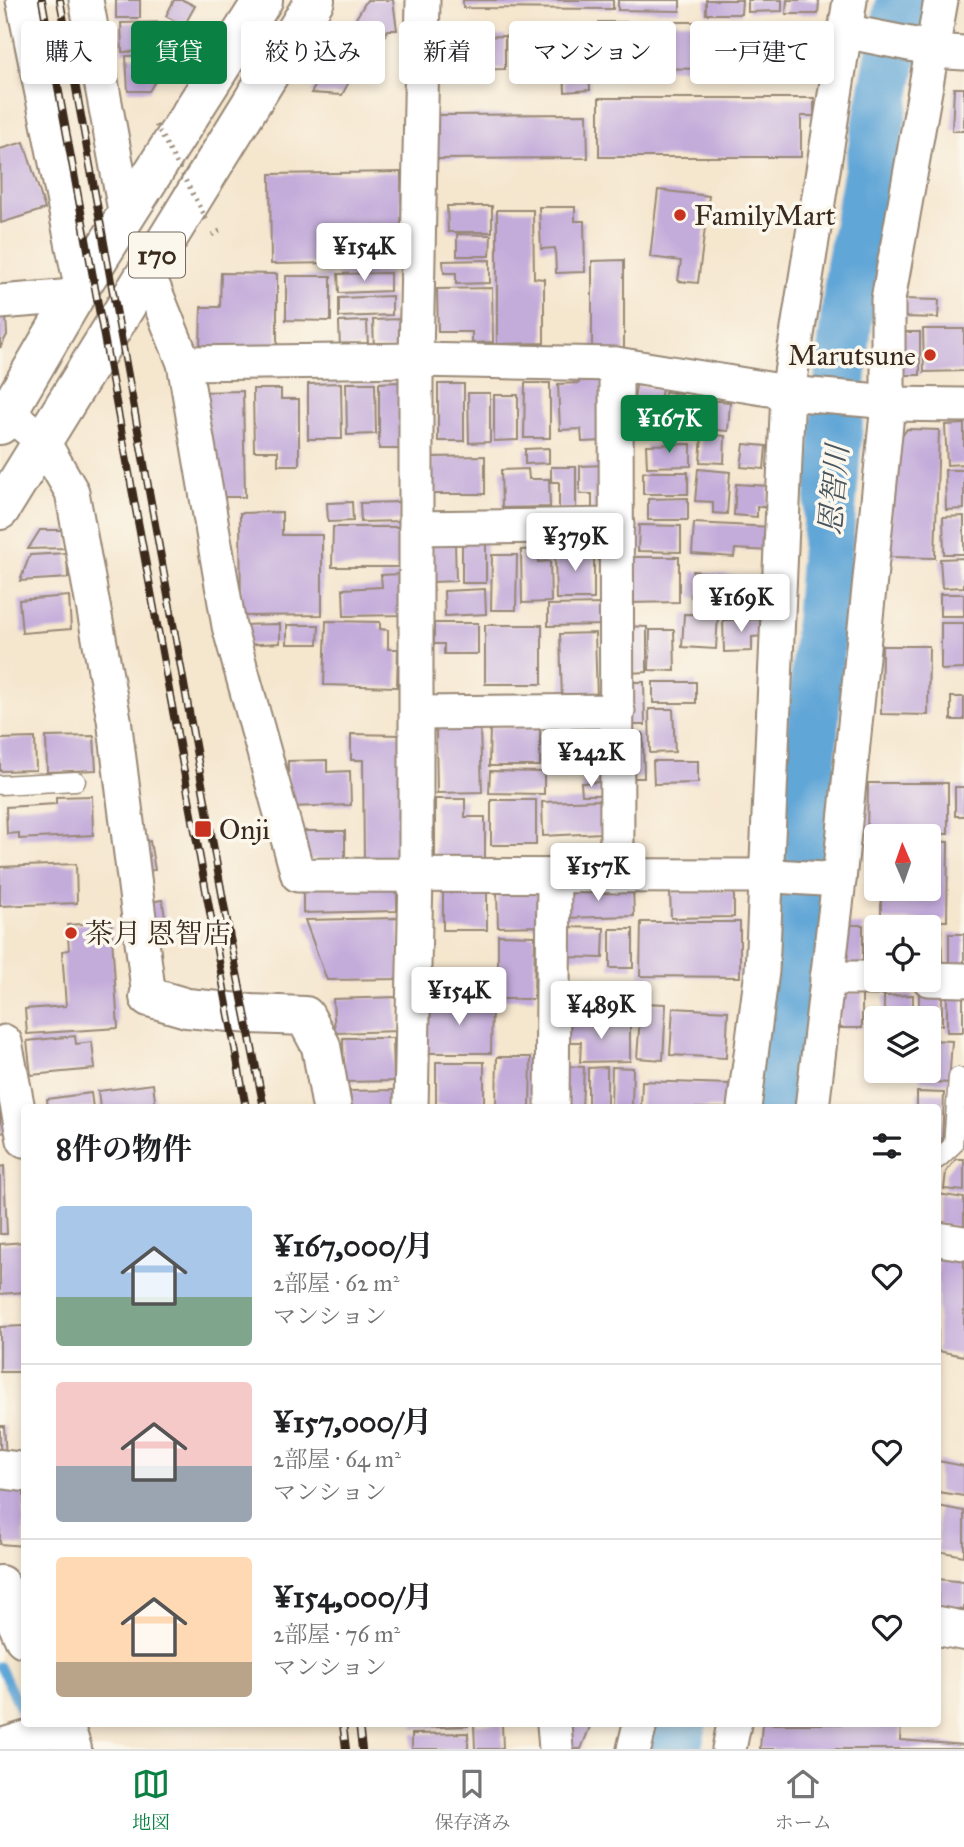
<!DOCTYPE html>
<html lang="ja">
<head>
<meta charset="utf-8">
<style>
  body { margin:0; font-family:"IM FELL Great Primer","Noto Serif JP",serif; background:#f6f6f6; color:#202124; height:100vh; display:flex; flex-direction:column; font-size:26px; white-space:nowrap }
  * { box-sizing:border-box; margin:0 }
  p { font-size:23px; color:#757577 }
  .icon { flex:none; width:38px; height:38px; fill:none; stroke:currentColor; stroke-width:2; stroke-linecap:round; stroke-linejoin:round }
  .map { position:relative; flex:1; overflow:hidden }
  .sheet { position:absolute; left:21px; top:1104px; width:920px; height:623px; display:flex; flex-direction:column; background:#fff; border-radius:7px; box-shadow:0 4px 10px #0003 }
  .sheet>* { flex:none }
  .banner { position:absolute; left:21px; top:21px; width:922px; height:63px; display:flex; gap:14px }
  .needle { width:46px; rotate:358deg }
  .fabs { position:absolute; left:864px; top:824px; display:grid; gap:14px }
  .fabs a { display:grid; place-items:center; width:77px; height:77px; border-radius:7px; background:#fff; box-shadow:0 4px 10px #0003; font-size:35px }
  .price { position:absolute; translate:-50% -60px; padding:0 16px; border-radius:7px; background:#fff; color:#222; font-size:23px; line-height:46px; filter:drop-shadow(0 2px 4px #0008) }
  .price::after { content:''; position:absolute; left:50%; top:42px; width:21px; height:16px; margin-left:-10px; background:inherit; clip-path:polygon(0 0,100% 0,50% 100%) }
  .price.on { background:#0b8043; color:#fff }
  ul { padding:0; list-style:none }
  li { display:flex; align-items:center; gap:21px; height:175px; padding:0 35px }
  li+li { border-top:2px solid #e0e0e0 }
  li span { display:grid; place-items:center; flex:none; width:196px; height:140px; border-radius:7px; color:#555 }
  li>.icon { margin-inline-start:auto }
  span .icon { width:84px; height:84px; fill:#fffc; stroke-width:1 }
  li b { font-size:30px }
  h2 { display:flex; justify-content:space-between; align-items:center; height:84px; padding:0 35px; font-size:30px }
  .pill { padding:0 24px; border-radius:7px; background:#fff; box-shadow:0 4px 10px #0003; font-size:24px; line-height:63px }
  .pill.on { background:#0b8043; color:#fff }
  .menu { display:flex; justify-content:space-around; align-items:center; height:98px; border-top:2px solid #e0e0e0; background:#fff; font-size:19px; color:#757577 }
  .menu a { display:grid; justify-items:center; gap:4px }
  .menu .on { color:#0b8043 }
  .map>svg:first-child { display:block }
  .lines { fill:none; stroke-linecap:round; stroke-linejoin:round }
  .stream { stroke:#61a6d7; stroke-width:9 }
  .river { stroke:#61a6d7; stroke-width:52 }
  .building { fill:#c3abda }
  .service-casing { stroke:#988876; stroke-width:21 }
  .minor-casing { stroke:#988876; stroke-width:37 }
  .tertiary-casing { stroke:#988876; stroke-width:42 }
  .primary-casing { stroke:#988876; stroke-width:42 }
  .trunk-casing { stroke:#988876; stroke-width:42 }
  .path { stroke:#988876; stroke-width:4.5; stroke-dasharray:2 5; stroke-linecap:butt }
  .service { stroke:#fff; stroke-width:18 }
  .minor { stroke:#fff; stroke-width:33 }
  .tertiary { stroke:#fff; stroke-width:38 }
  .primary { stroke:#fff; stroke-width:38 }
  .trunk { stroke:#fff; stroke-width:38 }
  .rail-casing { stroke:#3b2a1e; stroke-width:8 }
  .rail { stroke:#fbf7ec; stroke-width:5; stroke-dasharray:16; stroke-linecap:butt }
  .path-bridge { stroke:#988876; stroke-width:4.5; stroke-dasharray:2 5; stroke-linecap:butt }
  .poi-dot { fill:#c8321e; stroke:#fbf7ec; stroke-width:2.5 }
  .labels { text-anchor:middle; stroke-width:7; stroke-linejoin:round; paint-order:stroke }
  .shield { fill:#fbf7ec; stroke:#75685c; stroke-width:2 }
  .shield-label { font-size:26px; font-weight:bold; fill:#3b2a1e }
  .poi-label { font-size:28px; fill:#3b2a1e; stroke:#fbf7ec; text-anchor:start }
  .water-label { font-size:30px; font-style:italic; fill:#48555f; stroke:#fbf7ec }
</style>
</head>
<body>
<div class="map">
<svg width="964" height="1749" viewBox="0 0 964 1749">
  <rect width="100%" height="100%" fill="#fbf7ec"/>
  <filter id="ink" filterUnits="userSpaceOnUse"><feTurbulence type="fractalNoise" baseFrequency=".0143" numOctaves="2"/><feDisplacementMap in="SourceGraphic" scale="14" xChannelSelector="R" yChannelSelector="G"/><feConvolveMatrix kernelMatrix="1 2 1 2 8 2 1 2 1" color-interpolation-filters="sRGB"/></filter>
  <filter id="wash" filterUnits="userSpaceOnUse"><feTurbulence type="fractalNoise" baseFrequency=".00686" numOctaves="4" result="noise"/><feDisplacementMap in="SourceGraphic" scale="28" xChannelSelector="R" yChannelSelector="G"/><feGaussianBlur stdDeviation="1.57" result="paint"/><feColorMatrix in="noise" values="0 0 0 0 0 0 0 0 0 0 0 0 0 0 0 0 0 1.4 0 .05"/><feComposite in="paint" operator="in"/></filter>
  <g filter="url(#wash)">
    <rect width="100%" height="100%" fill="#f5e6ce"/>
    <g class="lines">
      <!-- stream -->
      <path class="stream" d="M0,1666l24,51"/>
      <!-- river -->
      <g class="river">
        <path d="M778,1108l15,-132 48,-604 11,-106 50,-266"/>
        <path d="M675,1749l6,-25"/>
      </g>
    </g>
    <g id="blocks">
      <!-- building -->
      <g class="building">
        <rect x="116" y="0" width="24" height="18"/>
        <path d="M174,0h9l12,6 -11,20 -18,-10z"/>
        <path d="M367,0h26l4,30h-9l-24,40 -7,-3 -15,28 -31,-2z"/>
        <path d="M463,0h150v9l-150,-1z"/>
        <path d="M618,0h62v11l-62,-1z"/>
        <path d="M706,0h36l-1,14h-35z"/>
        <path d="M748,0h34v11l-34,1z"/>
        <path d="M787,0h32l-1,14h-32z"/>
        <path d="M166,22l1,29 -45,1 -1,-29z"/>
        <path d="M599,22h134v47l-134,-1z"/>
        <path d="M562,30h26l2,60 -25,2z"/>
        <path d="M505,36v33l-50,1 -1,-33z"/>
        <path d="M161,55l1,16 -13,20h-21l-2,-35z"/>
        <path d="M954,88h10v43h-12z"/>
        <path d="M599,98h215v18h-13v41h-202z"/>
        <path d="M587,114l1,44 -154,1v-44z"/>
        <path d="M24,142l21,67 -44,14 -1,-74z"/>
        <path d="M401,172l1,90 -131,2 -1,-90z"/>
        <path d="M658,190l51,6 -11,87 -20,-2 3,-20 -31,-4z"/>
        <path d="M447,206h45v26h-44z"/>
        <path d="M539,207h36v14h9l1,51 -29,1 -1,-25 -14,1z"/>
        <path d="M497,210h36l1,68 10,1v64l-47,1z"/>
        <path d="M457,234l34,1 -1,21h-33z"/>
        <path d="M490,260v23l-34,1v-11h-12l-1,-12z"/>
        <path d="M624,260v93h-32v-92z"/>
        <path d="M221,273l56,1v75h-77l1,-42h19z"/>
        <path d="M390,273v18l-51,2 -1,-19z"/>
        <path d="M286,276h45v45l-45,-1z"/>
        <path d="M492,288l1,54 -21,1v-11h-34l-1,-43z"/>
        <path d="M392,296v19l-53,2v-19z"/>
        <path d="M902,299l37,1 -1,18 -36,-1z"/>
        <path d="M0,315h6l1,20 -7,13z"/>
        <path d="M402,319l1,20 -6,10h-23l-1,-29z"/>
        <path d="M367,321l1,26 -28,1 -1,-26z"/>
        <path d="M923,329h41v42l-40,1z"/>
        <rect x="895" y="332" width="25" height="43"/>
        <path d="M602,375l2,66 -22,1 -1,-13 -21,1 -2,-46 21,-1v-7z"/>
        <path d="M399,382l1,67h-21v-66z"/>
        <path d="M341,383l1,56h-34v-55z"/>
        <path d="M346,383h29l1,51 -29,1z"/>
        <path d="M525,383h25v55h-26z"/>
        <rect x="438" y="384" width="26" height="57"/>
        <path d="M636,385l26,3 -3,22 -26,-3z"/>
        <path d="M253,389h28v10h18v66h-21v-14h-24z"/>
        <path d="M243,391l2,106h-31l-18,-105z"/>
        <path d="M665,392l17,2 -5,42 -17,-2z"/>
        <path d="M468,393h22v49l-21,1z"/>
        <path d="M494,395h24v45l-24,1z"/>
        <path d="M684,397l17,1 -4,40 -16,-2z"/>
        <path d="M707,400l23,2 -2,29 -24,-2z"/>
        <path d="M634,412l24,3 -3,22 -24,-4z"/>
        <path d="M964,424v40l-17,1 -2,-40z"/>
        <path d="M907,429l32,1 -4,128 -45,-1 3,-108z"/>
        <path d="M702,434l23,2 -1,27 -24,-1z"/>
        <path d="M691,444v22l-44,1 -1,-22z"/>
        <path d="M744,444l22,2 -2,23 -23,-2z"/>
        <path d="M549,448v15l-24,1v-15z"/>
        <path d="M485,456v38h-53v-37z"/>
        <path d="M605,465l1,46h-14v-17h-12v-28z"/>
        <path d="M551,467h25v42h-17v-27h-8z"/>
        <path d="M528,469l1,10h20l1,28 -48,1 -1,-38z"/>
        <path d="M698,469l32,3 -3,42 -14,-1v-11l-18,-1z"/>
        <path d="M945,470h19v39l-18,1z"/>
        <rect x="643" y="472" width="45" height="22"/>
        <path d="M736,484l33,2 -2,21h-10v10l-23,-2z"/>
        <path d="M688,498v22h-40v-21z"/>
        <path d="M352,502l1,19 -25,1 -1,-19z"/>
        <path d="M400,502v19l-39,1 -1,-19z"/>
        <path d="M282,512v23h40v80l-81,1 -1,-103z"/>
        <path d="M964,516v38h-20l-1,-37z"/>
        <path d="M694,523l77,4 -1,24 -35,-2 -1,8 -42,-3z"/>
        <path d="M639,525l42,1v26l-43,-1z"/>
        <path d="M333,527h68v40h-69z"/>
        <path d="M40,530h28v18l-40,1z"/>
        <rect x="462" y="542" width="24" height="41"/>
        <path d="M455,544l1,37 -23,1 -1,-37z"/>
        <path d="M594,547v52h-38l-1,-51z"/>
        <path d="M538,549v13l12,-1 1,41 -29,1 -1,-53z"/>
        <path d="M67,553l1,25 -48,3 10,-26z"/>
        <path d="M492,555h25l-1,55h-25z"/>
        <path d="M628,557h51v45l-51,1z"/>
        <path d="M964,558v29l-22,1 -2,-29z"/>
        <path d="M693,571l65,7 -3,26 -64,-7z"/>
        <path d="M401,574l1,41 -58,1 -1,-27 39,-2 -1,-12z"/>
        <path d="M485,589l1,25 -41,2 -1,-25z"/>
        <rect x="940" y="594" width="24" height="22"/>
        <path d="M69,596l2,33 -49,4 -3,-33z"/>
        <path d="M605,604v21l-57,1v-21z"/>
        <path d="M684,614l34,1 -2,34 -34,-2z"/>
        <path d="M763,619v17l-11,1v14l-28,1 -1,-32z"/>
        <path d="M326,621l54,1v7l8,1v19h10l-1,38 -73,-2z"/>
        <path d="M434,623h44v31h-34v-10h-10z"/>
        <path d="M941,623h23v46l-23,1z"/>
        <path d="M280,624v19l-39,2 -1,-20z"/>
        <path d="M287,625h32l-1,19h-31z"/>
        <rect x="485" y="625" width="57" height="59"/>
        <path d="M627,626l20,1v45l-20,1z"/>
        <path d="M650,630h24l1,41 -26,-1z"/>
        <path d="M595,633l2,66 -35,1 -2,-66z"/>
        <path d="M882,646h47l-1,69 -47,-1z"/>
        <path d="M624,682h20l1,43h-20z"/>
        <rect x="653" y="682" width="43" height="21"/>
        <rect x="951" y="697" width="13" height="23"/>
        <path d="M649,709h24l2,43 -25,1z"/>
        <path d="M480,727l2,65 -45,1 -1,-65z"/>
        <path d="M490,727h50v39h-51z"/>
        <path d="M598,728l1,37h-51l-1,-36z"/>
        <path d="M625,733h18l1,45h-18z"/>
        <path d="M351,734l50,1v126h-37l-1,-101h-12z"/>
        <path d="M94,736l2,34 -49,2 -1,-35z"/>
        <path d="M35,738l1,32 -36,1v-32z"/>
        <path d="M327,760v12l23,-1 1,34 -62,2 -1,-46z"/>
        <path d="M653,761h45v22l-44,1z"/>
        <path d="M490,771l54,1v22l-55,-1z"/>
        <path d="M600,782v13h-18l-1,-12z"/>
        <path d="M868,783h80v51l-81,-1z"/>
        <rect x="955" y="787" width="9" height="29"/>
        <path d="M92,796l1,39 -74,4v-6l-12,1 -1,-27 50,-3v-7z"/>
        <path d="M435,799h30v18h20v43h-50z"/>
        <rect x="491" y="800" width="45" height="45"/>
        <path d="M600,800l1,33 -58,3 -1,-34z"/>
        <rect x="300" y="831" width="45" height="28"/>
        <path d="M150,841l5,29 -15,2 -5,-29z"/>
        <path d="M929,841l19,1 -1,79 -66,-1v-31h48z"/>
        <path d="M583,850l1,16 -22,1 -1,-16z"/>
        <path d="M76,864l1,39 -77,3v-39z"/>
        <path d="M397,885v26l-94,2v-26z"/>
        <path d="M633,887l1,29 -71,2v-29z"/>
        <rect x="443" y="890" width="44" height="40"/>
        <path d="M538,891l1,35 -41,1 -1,-35z"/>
        <path d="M734,891v26l-63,1 -1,-26z"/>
        <path d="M162,900l6,33 -18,3 -6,-33z"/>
        <path d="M399,918l1,61 -73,1 -22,-60z"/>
        <path d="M111,922l7,106 -91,6 -2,-25 41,-3 -4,-55 7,-1 -2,-25z"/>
        <path d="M641,922h99v55l-100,-1z"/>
        <path d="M842,925h21v41l-20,1z"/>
        <path d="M566,927l38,1 -1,30 -38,-1z"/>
        <rect x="610" y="929" width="23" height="39"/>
        <path d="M929,929h12l1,34 -13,1z"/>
        <rect x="869" y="930" width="8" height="33"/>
        <rect x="949" y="934" width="15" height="29"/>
        <path d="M498,935l37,1 -1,63h-36z"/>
        <path d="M565,987l66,1 -1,30 -66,-1z"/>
        <rect x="840" y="993" width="22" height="35"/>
        <path d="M913,995v23h-29v-22z"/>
        <path d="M919,995h23v30h-13v-7h-10z"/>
        <rect x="947" y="995" width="16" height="37"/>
        <path d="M397,997l1,34 -63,2 -2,-34z"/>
        <path d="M427,1001l65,1 -1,51h-64z"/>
        <path d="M641,1003l25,1 -3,56 -26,-2z"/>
        <path d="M673,1008l55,3 -2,47 -56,-3z"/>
        <path d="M630,1023v38l-50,1 1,-20h-17v-18z"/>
        <path d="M75,1036l1,8 16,-2 3,27 -64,6 -4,-34z"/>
        <path d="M343,1038h50l1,43 -50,1z"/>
        <path d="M929,1040l23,1 -3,42 -29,-2 1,-10h8z"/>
        <path d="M497,1057h34l-1,51h-34z"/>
        <rect x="436" y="1062" width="48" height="43"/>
        <path d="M562,1066l22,1 -2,41 -21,-1z"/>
        <path d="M607,1067v41h-19v-40z"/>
        <path d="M612,1067l21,1 -1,40h-21z"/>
        <path d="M642,1081l87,3 -1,24h-87z"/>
        <path d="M153,1084l3,24h-56l-2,-17z"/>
        <path d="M395,1090v18h-44l-1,-17z"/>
        <path d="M917,1092l27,1 -2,51h-4v-36h-21z"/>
        <path d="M91,1093l2,15h-45l-1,-9z"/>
        <path d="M0,1101l9,31 -9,1z"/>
        <path d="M956,1159h8v32l-20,-2 2,-17z"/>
        <path d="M4,1166l3,68h-7v-67z"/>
        <path d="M938,1194l26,4v30l-26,-4z"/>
        <path d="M24,1242v50l-24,2v-50z"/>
        <path d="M938,1253l26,4v99l-26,-5z"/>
        <path d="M24,1326v46h-24v-45z"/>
        <path d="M0,1426h4l2,32h-6z"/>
        <path d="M938,1461l26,5v30l-26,-4z"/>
        <path d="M0,1487l24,2v57l-24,-2z"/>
        <path d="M938,1506l26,5v45l-26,-5z"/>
        <path d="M938,1579l26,3v28l-26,-3z"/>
        <path d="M414,1724h54v2l-54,2z"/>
        <path d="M474,1724h28l1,25h-28z"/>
        <path d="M565,1724h26l-10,25h-16z"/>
        <path d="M762,1724h139l-1,16 64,5v4h-204z"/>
        <path d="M468,1733v16h-56v-15z"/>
      </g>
    </g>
  </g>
  <g filter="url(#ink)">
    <use href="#blocks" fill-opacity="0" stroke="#988876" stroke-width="2"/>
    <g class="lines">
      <defs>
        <g id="service">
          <path d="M0,785l76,-4"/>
          <path d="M938,1159l15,-14 5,-68"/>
        </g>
        <g id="minor">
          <path d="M23,0l58,286"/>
          <path d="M86,0l40,216"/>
          <path d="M845,28l9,5 71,14 8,4 31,2"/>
          <path d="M147,271l37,92 45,263 69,249 477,1 64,4"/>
          <path d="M0,302l74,-6"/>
          <path d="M184,363l232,-3 200,4 183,30 80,7 9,3 76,1"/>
          <path d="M616,364l1,512"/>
          <path d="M8,413l34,27 30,52 42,227 35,278"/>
          <path d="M416,528l201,-3"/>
          <path d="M417,713l201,-2"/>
          <path d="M827,978h50"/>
          <path d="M929,979l35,1"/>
          <path d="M5,1042l19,98"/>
          <path d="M411,1108l5,-233v-515l7,-360"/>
          <path d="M552,1108l2,-232"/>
          <path d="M744,1108l18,-137 26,-579 62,-392"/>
          <path d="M812,1108l27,-228 49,-476v-104l53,-300"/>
          <path d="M938,1239l26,4"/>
          <path d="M554,1724l2,25"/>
          <path d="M0,1746l65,-20"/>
          <path d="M634,1749l6,-25"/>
          <path d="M729,1749l5,-25"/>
        </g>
        <g id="tertiary">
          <path d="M149,997l38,11 64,6 54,2 16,30 11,62"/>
          <path d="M0,1585l24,53"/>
          <path d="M64,1724l8,25"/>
        </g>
        <g id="primary">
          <path d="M0,1469l24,3"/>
          <path d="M938,1626l26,5"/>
        </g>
        <g id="trunk">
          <path d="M0,425l81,-139 182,-286"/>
          <path d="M0,510l315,-510"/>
        </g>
      </defs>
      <!-- service casing -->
      <use href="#service" class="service-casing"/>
      <!-- minor casing -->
      <use href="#minor" class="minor-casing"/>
      <!-- tertiary casing -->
      <use href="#tertiary" class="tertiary-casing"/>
      <!-- primary casing -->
      <use href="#primary" class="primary-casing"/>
      <!-- trunk casing -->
      <use href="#trunk" class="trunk-casing"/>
      <!-- path -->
      <path class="path" d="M212,235l9,-5"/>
      <!-- service -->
      <use href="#service" class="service"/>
      <!-- minor -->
      <use href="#minor" class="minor"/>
      <!-- tertiary -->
      <use href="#tertiary" class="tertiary"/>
      <!-- primary -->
      <use href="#primary" class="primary"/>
      <!-- trunk -->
      <use href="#trunk" class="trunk"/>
      <defs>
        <g id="rail">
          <path d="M42,0l204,1108"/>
          <path d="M60,0l170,938 34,170"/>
          <path d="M343,1724l3,25"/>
          <path d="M359,1724l3,25"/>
        </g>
      </defs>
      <!-- rail casing -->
      <use href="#rail" class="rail-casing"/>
      <!-- rail -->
      <use href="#rail" class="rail"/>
      <!-- path-bridge -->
      <path class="path-bridge" d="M156,125l52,97"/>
    </g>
  </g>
  <!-- markers -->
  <g class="poi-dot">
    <circle cx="680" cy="215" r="7"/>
    <circle cx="930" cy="355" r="7"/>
    <rect x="194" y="820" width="18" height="18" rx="3.5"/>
    <circle cx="71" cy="933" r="7"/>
  </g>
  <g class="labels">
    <!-- shield labels -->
    <rect class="shield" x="129" y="232.5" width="56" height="45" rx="5"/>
    <g class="shield-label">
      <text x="157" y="264">170</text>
    </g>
    <!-- poi labels -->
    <g class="poi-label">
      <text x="694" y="225">FamilyMart</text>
      <text x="916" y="365" text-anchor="end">Marutsune</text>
      <text x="219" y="839">Onji</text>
      <text x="85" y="943">茶月 恩智店</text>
    </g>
    <!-- water labels -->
    <g class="water-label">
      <text transform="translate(834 490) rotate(-85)" y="10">恩智川</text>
    </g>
  </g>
</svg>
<div class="fabs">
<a><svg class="needle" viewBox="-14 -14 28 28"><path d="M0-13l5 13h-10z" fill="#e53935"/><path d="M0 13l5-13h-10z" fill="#757577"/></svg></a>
<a><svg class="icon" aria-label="locate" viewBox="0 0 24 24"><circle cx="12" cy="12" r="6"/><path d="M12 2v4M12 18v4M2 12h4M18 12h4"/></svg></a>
<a><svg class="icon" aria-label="layers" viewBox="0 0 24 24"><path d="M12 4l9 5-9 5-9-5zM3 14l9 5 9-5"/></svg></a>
</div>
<b class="price" style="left:364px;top:283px">¥154K</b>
<b class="price on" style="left:669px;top:455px">¥167K</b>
<b class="price" style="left:575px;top:573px">¥379K</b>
<b class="price" style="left:741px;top:634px">¥169K</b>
<b class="price" style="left:591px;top:789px">¥242K</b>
<b class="price" style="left:598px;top:903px">¥157K</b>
<b class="price" style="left:459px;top:1027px">¥154K</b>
<b class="price" style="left:601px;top:1041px">¥489K</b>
<div class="banner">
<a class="pill">購入</a>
<a class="pill on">賃貸</a>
<a class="pill">絞り込み</a>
<a class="pill">新着</a>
<a class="pill">マンション</a>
<a class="pill">一戸建て</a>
</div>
<section class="sheet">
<h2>8件の物件<svg class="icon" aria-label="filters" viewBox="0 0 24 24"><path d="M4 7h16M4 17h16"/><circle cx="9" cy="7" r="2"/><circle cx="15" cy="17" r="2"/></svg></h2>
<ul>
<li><span style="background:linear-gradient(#a9c7e8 65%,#7fa58c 0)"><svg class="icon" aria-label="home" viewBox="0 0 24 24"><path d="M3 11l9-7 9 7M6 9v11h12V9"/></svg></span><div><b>¥167,000/月</b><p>2部屋 · 62 m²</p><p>マンション</p></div><svg class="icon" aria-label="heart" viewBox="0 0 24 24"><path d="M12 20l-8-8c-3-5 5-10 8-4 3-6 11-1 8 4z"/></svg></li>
<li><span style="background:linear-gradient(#f6c9c9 60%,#9aa5b1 0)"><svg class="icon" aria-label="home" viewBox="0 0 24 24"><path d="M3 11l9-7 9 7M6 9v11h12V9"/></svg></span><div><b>¥157,000/月</b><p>2部屋 · 64 m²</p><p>マンション</p></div><svg class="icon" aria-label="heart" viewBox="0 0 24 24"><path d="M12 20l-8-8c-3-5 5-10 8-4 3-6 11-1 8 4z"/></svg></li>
<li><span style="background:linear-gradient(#ffd9b3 75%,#b9a48a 0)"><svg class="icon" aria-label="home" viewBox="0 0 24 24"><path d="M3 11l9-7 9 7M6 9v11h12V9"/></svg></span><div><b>¥154,000/月</b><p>2部屋 · 76 m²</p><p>マンション</p></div><svg class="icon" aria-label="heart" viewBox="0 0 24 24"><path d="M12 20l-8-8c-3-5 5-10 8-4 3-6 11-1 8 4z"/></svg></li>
</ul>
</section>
</div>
<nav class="menu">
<a class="on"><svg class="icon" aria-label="map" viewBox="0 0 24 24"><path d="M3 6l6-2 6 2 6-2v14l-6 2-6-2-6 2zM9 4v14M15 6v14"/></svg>地図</a>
<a><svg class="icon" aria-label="saved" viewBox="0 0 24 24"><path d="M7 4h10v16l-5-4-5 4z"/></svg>保存済み</a>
<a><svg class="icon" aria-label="home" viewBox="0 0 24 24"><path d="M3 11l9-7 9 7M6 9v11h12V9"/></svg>ホーム</a>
</nav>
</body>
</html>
